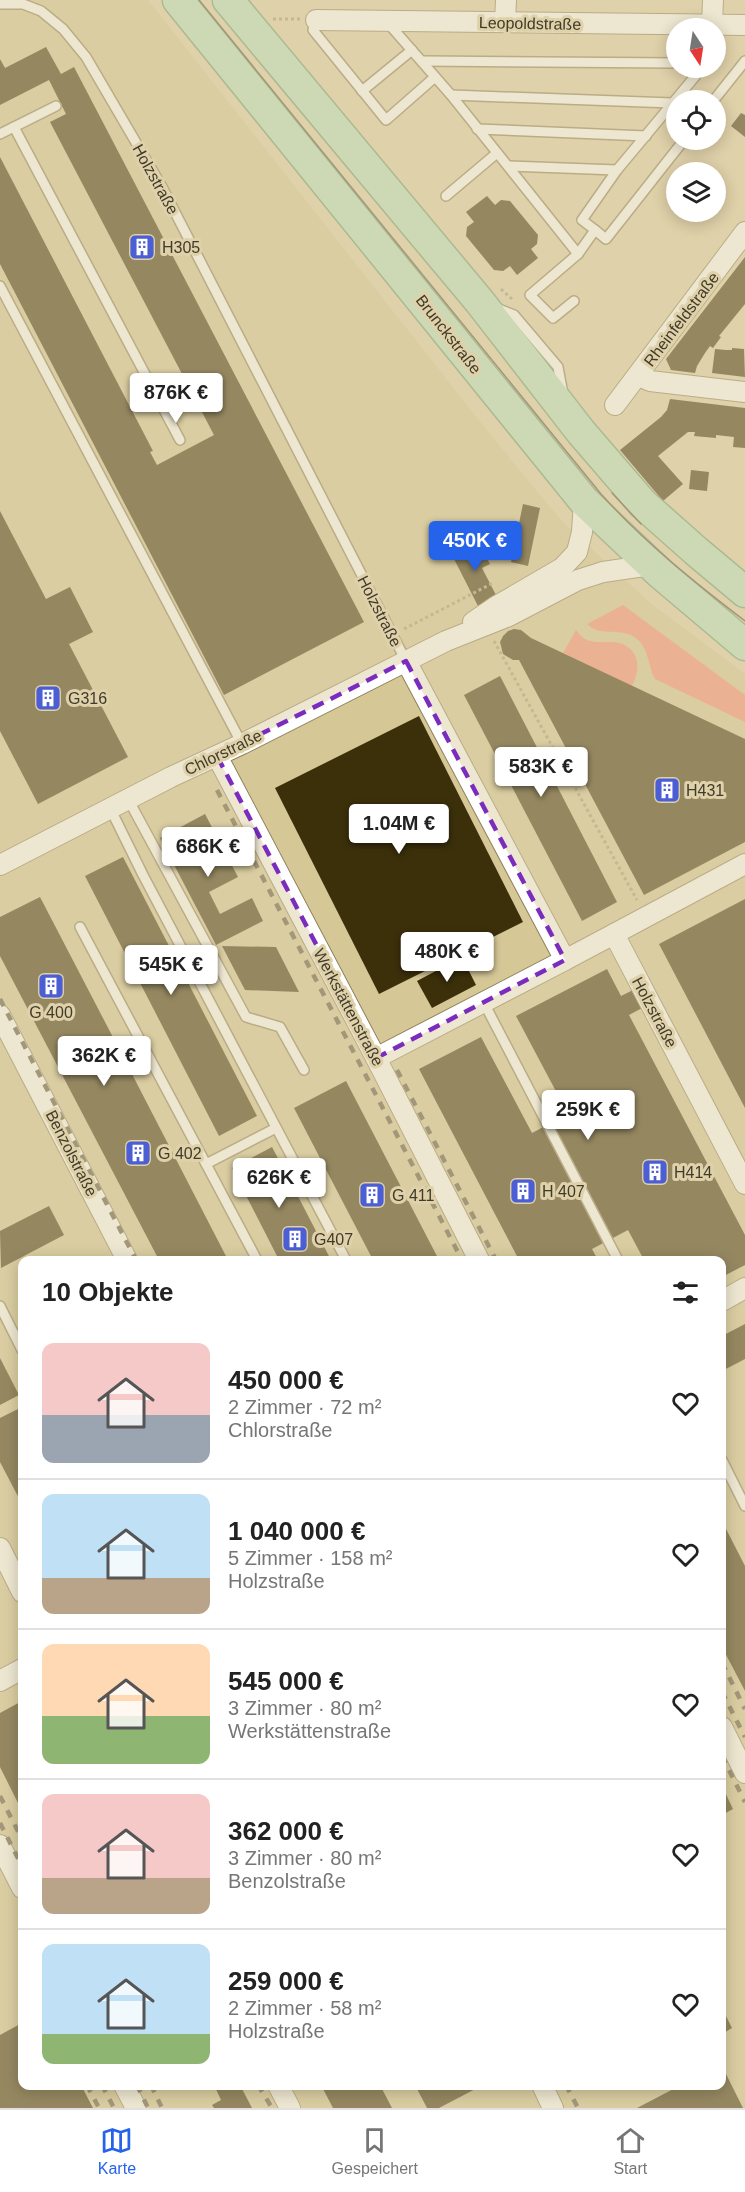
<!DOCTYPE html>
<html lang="de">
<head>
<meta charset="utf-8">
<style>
  body { margin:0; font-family:Arial,sans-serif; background:#f2f2f2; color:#222; height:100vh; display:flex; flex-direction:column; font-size:22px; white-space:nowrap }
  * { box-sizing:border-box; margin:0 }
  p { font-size:20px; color:#767676 }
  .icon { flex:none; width:33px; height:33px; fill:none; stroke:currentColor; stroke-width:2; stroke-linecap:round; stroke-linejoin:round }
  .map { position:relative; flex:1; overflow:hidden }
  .panel { position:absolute; left:18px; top:1256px; width:708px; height:834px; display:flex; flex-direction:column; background:#fff; border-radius:12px; box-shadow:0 3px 15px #0003 }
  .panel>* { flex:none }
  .needle { width:39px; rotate:168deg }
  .fabs { position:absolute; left:666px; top:18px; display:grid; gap:12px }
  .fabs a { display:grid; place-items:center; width:60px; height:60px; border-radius:50%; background:#fff; box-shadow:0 3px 15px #0003; font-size:30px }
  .price { position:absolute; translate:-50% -51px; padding:0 14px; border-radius:6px; background:#fff; color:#222; font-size:20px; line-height:39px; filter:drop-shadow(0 2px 3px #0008) }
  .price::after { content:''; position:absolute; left:50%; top:36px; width:18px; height:14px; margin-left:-9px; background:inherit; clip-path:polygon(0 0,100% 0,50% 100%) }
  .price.selected { background:#2563eb; color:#fff }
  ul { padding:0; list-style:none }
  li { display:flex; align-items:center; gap:18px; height:150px; padding:0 24px }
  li+li { border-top:2px solid #e0e0e0 }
  li span { display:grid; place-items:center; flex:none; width:168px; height:120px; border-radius:12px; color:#555 }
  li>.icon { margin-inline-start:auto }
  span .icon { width:72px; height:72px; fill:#fffc; stroke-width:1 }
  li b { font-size:26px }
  h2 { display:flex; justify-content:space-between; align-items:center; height:72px; padding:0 24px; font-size:26px }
  .tab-bar { display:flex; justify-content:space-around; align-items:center; height:84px; border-top:2px solid #e0e0e0; background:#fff; font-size:16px; color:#767676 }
  .tab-bar a { display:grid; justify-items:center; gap:3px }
  .tab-bar .selected { color:#2563eb }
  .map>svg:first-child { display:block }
  .built { fill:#d6c797; fill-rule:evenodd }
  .green { fill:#f88d78 }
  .building { fill:#3c300b }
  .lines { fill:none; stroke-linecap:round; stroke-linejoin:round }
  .service-casing { stroke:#8e815c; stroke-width:12 }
  .minor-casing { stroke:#8e815c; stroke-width:22 }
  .primary-casing { stroke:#6f9c74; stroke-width:33 }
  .path { stroke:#a59a7b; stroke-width:3; stroke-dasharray:3 3; stroke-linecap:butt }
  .service { stroke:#fff; stroke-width:9 }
  .minor { stroke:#fff; stroke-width:20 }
  .primary { stroke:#b8e3c3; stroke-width:30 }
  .tram { stroke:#59513e; stroke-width:1.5 }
  .rail { stroke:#59513e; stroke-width:4.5; stroke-dasharray:8 8; stroke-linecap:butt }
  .marked { fill:none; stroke:#7b2cbf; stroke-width:4.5; stroke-dasharray:12 8; stroke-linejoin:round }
  .labels { text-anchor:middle; stroke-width:6; stroke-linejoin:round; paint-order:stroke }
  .street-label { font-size:16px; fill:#413b2b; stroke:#dfd1a9 }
  .poi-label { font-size:16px; fill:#413b2b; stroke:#dfd1a9; text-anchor:start }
</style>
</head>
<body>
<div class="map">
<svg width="745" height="2108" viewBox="0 0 745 2108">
  <rect width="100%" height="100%" fill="#dfd1a9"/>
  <!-- built -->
  <path class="built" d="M0,0h148l337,428 75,91 90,84 95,71v1434h-745zM22,1260h700v825h-700z"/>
  <!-- green -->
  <g class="green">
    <path d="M623,605l122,90v27l-90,-43c-7,-13 -6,-30 -18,-40 -15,-13 -36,-1 -50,-15z"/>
    <path d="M576,630c4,5 8,10 15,11 7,2 16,0 24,1 24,4 27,25 17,44l-69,-33z"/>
  </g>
  <!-- building -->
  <g class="building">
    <path d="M46,47l15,27 13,-7 290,555 -140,73 -224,-431v-107l153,294 -3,1 7,13 57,-30 -164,-313 16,-8 -17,-34 -49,25v-46l5,9z"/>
    <path d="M741,113l4,2v22l-14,-11z"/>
    <path d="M487,196l8,9 6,-5 9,1 28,34 -1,9 -6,5 7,9 -21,17 -7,-9 -7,5 -9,-1 -28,-34 1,-9 7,-5 -8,-10z"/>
    <path d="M745,257v47l-26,32 2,1 -8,11 -3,-2 -5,7 -8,13 -2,7 -24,-3 -5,-11z"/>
    <path d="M732,348l12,1 1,28 -33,-4 3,-24 11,1h6z"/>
    <path d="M670,399l75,9v40l-12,-1 1,-10 -18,-2v3l-22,-2 1,-4h-7l-30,24 25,28 -20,17 -43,-51 41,-33 6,-7z"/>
    <path d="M691,470l18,2 -2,19 -18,-2z"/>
    <path d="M523,504l17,4 -12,58 -17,-4z"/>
    <path d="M0,511l46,88 24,-12 23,45 -24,12 59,113 -90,47 -38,-73z"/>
    <path d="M478,541l12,23 -8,4 15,29 -19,9 -26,-51z"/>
    <path d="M514,629l7,1 10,8 214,101v103l-101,53 -125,-235h-6l-10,-6 -3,-12 3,-6 5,-5z"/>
    <path d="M500,676l117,226 -35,19 -118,-226z"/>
    <path d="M419,716l104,206 -144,72 -104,-206z"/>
    <path d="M205,814l33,63 -29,15 11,22 32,-16 11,23 -47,24 -56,-107z"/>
    <path d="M123,857l134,259 -38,20 -134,-260z"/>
    <path d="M40,897l77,148 111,215h-69l-159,-304v-39z"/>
    <path d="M745,899v209l-86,-164z"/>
    <path d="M222,946l54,1 23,45 -54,-2z"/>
    <path d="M462,957l14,28 -44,23 -15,-27z"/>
    <path d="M607,969l14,27 14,-7 9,18 -15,8 116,220v30l-23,12v-17h-78l-16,-30 -36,19 6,11h-79l-100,-191 62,-32 51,96 36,-19 -52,-98z"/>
    <path d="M346,1081l93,179h-66l-79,-152z"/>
    <path d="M272,1147l30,57 29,56h-52l-3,-6 -44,-86z"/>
    <path d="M49,1206l15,29 -63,33 -1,-37z"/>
    <path d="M745,1324v35l-23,12v-35z"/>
    <path d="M0,1358l19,37 -19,10z"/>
    <path d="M22,1407v97l-22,-42v-44z"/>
    <path d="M722,1521l23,45v125l-23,-44z"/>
    <path d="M22,1701v110l-22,-44v-54z"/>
    <path d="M722,1786l11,23 -11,6z"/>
    <path d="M722,2008l10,20 -10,6z"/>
    <path d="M22,2023v62h59l12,23h-93v-73z"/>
    <path d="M722,2066l21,42h-106l44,-23h41z"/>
    <path d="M214,2085h26l12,23h-38l-2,-3 9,-5z"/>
    <path d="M321,2085h59l12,23h-59z"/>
    <path d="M415,2085h68l-44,23h-12z"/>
  </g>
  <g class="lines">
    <defs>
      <g id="service">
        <path d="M0,4h23l18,7 22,18 23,28 76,130 244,474"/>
        <path d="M316,20l-3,10 73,90 49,-43"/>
        <path d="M388,23l63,72 127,159 17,-24 -13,-10 35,-50 85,-102"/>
        <path d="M422,61l254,2"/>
        <path d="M362,91l50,-41"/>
        <path d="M451,95l221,8"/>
        <path d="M714,100l31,-39"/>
        <path d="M14,127l166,313"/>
        <path d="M477,129l169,7"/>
        <path d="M0,134l56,-28"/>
        <path d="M509,166l108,4"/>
        <path d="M446,196l51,-43"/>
        <path d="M595,230l11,9 78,-99"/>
        <path d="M0,286l242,458"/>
        <path d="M574,301l-21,17 -23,-23 48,-41"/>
        <path d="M496,308l18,7 44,52 5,27"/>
        <path d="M128,799l118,218 34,10 24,43"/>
        <path d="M110,808l33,67 203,385"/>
        <path d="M80,927l177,333"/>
        <path d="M484,1003l134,257"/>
        <path d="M206,1164l70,-36"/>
        <path d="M0,1306l22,44"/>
        <path d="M722,1460l23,46"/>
      </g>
      <g id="minor">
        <path d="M316,20l429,5"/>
        <path d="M505,22l1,-22"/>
        <path d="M712,25l1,-25"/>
        <path d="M639,376l11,5 95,11"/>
        <path d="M615,405l130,-173"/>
        <path d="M473,622l22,-15 67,-39 15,-16 5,-20 2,-31"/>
        <path d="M406,661l159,299 49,-26 131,250"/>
        <path d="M217,756l159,302 103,202"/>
        <path d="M0,865l171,-88 71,-33 204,-103 63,-25 69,-36 25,-8 48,-7"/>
        <path d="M614,934l131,-70"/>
        <path d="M0,1015l127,245"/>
        <path d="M376,1058l189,-98"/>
        <path d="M722,1301l23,-13"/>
        <path d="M0,1548l22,44"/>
        <path d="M0,1681l22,-12"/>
        <path d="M722,1727l23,46"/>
        <path d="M0,1845l22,43"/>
        <path d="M124,2085l12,23"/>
        <path d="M278,2085l12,23"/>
        <path d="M542,2085l11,23"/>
      </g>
      <g id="primary">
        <path d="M178,0l406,501 77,73 84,71"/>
        <path d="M228,0l252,302 101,130 62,72 53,47 49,41"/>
      </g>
    </defs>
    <!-- service casing -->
    <use href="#service" class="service-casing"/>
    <!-- minor casing -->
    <use href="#minor" class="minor-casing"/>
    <!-- primary casing -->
    <use href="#primary" class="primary-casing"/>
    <!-- path -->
    <g class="path">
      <path d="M273,19h27"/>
      <path d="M501,289l11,10"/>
      <path d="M404,629l89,-46"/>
      <path d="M494,641l143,259"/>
    </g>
    <!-- service -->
    <use href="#service" class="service"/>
    <!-- minor -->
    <use href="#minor" class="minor"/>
    <!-- primary -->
    <use href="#primary" class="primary"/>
    <!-- tram -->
    <g class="tram">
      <path d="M199,0l402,494c43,48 93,88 144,127"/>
      <path d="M612,493l29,31"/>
    </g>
    <!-- rail -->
    <g class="rail">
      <path d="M217,790l245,470"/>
      <path d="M0,999l136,261"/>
      <path d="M397,1070l99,190"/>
      <path d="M722,1663l23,46"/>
      <path d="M722,1692l23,45"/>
      <path d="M722,1756l23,46"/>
      <path d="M0,1796l22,43"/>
      <path d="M0,1823l22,43"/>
      <path d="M87,2085l12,23"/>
      <path d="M102,2085l12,23"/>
      <path d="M137,2085l11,23"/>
      <path d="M151,2085l11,23"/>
      <path d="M258,2085l14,23"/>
      <path d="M566,2085l12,23"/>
    </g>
  </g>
  <!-- marked area -->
  <path d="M0 0H745V2108H0ZM406,661l159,299 -189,98 -159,-302z" fill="#dfd1a9" fill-opacity=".55" fill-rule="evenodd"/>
  <path class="marked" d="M406,661l159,299 -189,98 -159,-302z"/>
  <!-- icons -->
  <defs>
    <symbol id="building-square" viewBox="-11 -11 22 22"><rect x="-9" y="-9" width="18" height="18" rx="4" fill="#4b5ed3" stroke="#dfd1a9"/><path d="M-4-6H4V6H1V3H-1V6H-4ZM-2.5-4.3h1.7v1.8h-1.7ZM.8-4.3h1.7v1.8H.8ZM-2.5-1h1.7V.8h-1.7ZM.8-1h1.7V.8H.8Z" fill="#fff"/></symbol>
  </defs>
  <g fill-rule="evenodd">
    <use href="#building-square" x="127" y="232" width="30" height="30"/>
    <use href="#building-square" x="33" y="683" width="30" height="30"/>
    <use href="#building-square" x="652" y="775" width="30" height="30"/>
    <use href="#building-square" x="36" y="971" width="30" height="30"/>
    <use href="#building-square" x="123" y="1138" width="30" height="30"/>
    <use href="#building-square" x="640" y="1157" width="30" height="30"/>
    <use href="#building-square" x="508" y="1176" width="30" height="30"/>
    <use href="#building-square" x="357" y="1180" width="30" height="30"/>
    <use href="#building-square" x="280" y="1224" width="30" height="30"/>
  </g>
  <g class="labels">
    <!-- street labels -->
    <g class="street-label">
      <text transform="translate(530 23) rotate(1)" y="6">Leopoldstraße</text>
      <text transform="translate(156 179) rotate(61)" y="6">Holzstraße</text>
      <text transform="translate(681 319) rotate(-53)" y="6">Rheinfeldstraße</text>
      <text transform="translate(449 334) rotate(52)" y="6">Brunckstraße</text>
      <text transform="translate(380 611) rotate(63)" y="6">Holzstraße</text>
      <text transform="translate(223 752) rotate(-26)" y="6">Chlorstraße</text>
      <text transform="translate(349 1007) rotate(62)" y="6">Werkstättenstraße</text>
      <text transform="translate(655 1012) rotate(62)" y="6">Holzstraße</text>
      <text transform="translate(72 1153) rotate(63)" y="6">Benzolstraße</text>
    </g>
    <!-- poi labels -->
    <g class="poi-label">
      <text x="162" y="253">H305</text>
      <text x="68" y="704">G316</text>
      <text x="686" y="796">H431</text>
      <text x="51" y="1018" text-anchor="middle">G 400</text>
      <text x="158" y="1159">G 402</text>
      <text x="674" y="1178">H414</text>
      <text x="542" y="1197">H 407</text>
      <text x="392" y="1201">G 411</text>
      <text x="314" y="1245">G407</text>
    </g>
  </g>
</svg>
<div class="fabs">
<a><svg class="needle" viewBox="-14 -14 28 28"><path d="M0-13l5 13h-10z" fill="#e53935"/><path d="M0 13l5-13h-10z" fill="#767676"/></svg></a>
<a><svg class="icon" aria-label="locate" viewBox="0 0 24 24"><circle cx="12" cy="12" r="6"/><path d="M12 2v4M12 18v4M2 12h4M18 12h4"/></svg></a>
<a><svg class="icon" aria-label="layers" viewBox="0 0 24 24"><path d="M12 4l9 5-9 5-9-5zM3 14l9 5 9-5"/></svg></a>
</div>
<b class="price" style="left:176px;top:424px">876K €</b>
<b class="price selected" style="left:475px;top:572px">450K €</b>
<b class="price" style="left:541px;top:798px">583K €</b>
<b class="price" style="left:399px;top:855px">1.04M €</b>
<b class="price" style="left:208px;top:878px">686K €</b>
<b class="price" style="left:447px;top:983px">480K €</b>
<b class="price" style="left:171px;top:996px">545K €</b>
<b class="price" style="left:104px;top:1087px">362K €</b>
<b class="price" style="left:588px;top:1141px">259K €</b>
<b class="price" style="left:279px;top:1209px">626K €</b>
<section class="panel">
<h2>10 Objekte<svg class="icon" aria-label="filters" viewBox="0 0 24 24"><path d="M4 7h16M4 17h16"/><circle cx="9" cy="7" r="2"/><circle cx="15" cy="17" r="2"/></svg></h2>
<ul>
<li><span style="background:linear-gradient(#f6c9c9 60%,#9aa5b1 0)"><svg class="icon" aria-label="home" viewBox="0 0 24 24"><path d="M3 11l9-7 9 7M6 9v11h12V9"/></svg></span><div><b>450 000 €</b><p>2 Zimmer · 72 m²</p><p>Chlorstraße</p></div><svg class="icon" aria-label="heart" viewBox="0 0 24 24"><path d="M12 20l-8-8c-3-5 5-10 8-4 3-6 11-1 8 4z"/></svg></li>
<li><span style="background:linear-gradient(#bfe0f5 70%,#b9a48a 0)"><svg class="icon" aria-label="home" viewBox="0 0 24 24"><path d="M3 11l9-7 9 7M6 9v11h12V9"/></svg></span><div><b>1 040 000 €</b><p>5 Zimmer · 158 m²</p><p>Holzstraße</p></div><svg class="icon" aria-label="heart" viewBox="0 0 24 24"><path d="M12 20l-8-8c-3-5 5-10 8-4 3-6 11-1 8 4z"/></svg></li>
<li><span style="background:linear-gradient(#ffd9b3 60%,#8fb573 0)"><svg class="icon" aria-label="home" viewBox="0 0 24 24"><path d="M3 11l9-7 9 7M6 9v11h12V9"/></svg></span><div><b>545 000 €</b><p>3 Zimmer · 80 m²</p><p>Werkstättenstraße</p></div><svg class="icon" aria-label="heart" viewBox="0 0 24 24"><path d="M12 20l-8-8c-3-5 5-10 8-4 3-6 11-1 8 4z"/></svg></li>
<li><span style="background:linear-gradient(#f6c9c9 70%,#b9a48a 0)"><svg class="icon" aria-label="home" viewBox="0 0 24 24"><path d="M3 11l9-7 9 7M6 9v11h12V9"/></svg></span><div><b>362 000 €</b><p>3 Zimmer · 80 m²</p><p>Benzolstraße</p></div><svg class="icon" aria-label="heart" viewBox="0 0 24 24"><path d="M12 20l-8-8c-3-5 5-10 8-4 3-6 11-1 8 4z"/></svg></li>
<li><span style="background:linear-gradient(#bfe0f5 75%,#8fb573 0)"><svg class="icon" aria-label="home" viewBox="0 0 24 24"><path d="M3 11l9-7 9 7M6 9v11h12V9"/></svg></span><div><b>259 000 €</b><p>2 Zimmer · 58 m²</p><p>Holzstraße</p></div><svg class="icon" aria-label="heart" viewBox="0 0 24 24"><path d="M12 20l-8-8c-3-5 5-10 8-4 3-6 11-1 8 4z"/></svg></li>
</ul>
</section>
</div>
<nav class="tab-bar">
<a class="selected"><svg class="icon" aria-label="map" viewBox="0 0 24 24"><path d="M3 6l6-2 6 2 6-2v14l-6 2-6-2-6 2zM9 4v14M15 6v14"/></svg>Karte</a>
<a><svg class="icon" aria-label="saved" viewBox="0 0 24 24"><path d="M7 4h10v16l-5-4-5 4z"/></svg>Gespeichert</a>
<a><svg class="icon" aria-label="home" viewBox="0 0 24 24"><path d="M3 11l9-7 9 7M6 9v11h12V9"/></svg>Start</a>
</nav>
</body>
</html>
